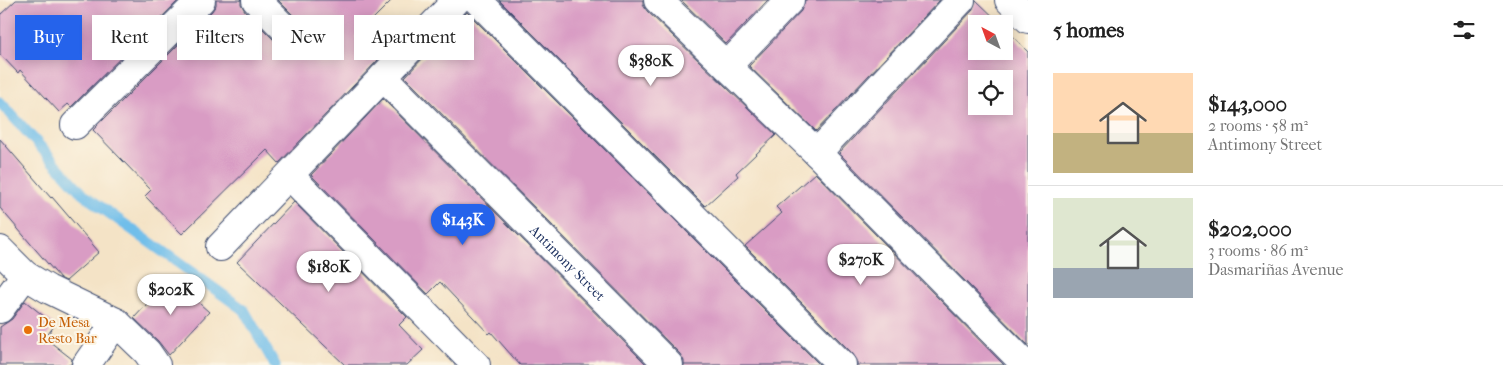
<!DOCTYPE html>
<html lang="en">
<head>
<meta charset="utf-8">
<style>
  body { margin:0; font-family:"IM FELL French Canon",serif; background:#f6f6f6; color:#222; height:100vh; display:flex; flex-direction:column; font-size:19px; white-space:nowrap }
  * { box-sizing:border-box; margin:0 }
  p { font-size:16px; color:#767676 }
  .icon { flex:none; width:28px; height:28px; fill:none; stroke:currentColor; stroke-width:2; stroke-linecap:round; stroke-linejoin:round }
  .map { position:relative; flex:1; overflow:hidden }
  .sheet { display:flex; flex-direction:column; background:#fff; width:475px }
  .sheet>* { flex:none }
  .guide { position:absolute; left:15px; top:15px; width:475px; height:45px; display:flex; gap:10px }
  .needle { width:32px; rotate:319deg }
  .controls { position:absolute; left:968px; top:15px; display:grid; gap:10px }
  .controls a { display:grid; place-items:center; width:45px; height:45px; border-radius:0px; background:#fff; box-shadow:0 2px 12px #0003; font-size:25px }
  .price { position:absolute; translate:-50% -42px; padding:0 11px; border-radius:18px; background:#fff; color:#222; font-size:16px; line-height:32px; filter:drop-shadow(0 1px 2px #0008) }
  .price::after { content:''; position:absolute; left:50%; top:30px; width:15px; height:11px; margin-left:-8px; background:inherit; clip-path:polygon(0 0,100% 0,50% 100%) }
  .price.on { background:#2563eb; color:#fff }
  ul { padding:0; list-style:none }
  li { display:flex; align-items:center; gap:15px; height:125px; padding:0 25px }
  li+li { border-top:1px solid #e0e0e0 }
  li span { display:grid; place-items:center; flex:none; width:140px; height:100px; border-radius:0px; color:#555 }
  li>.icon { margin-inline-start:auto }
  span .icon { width:60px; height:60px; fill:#fffc; stroke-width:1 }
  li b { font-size:21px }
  h2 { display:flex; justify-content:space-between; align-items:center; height:60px; padding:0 25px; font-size:21px }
  .pill { padding:0 18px; border-radius:0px; background:#fff; box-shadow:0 2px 12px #0003; font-size:18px; line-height:45px }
  .pill.on { background:#2563eb; color:#fff }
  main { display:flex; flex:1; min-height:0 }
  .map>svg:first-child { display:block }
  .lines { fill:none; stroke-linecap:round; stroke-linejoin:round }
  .stream { stroke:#6fbeea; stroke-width:11 }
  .building { fill:#d99cc4; fill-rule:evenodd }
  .street-casing { stroke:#3c4a6e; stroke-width:30 }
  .street { stroke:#fff; stroke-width:28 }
  .food-dot { fill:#e8710a; stroke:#fcf5e5; stroke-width:2 }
  .labels { text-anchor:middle; stroke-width:4; stroke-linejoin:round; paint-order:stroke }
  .street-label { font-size:14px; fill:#1b2f5e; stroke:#fcf5e5 }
  .food-label { font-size:14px; fill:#c56008; stroke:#fcf5e5; text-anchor:start }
</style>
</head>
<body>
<main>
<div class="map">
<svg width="1028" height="365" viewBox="0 0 1028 365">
  <rect width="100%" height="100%" fill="#fcf5e5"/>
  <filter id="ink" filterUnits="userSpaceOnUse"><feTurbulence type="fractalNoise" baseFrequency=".02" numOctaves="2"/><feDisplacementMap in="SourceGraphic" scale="10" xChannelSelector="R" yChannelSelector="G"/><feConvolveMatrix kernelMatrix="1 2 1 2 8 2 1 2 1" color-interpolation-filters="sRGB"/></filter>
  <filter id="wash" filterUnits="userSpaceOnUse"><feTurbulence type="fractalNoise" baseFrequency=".0096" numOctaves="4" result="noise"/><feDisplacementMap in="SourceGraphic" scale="20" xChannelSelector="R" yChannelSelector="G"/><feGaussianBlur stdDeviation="1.12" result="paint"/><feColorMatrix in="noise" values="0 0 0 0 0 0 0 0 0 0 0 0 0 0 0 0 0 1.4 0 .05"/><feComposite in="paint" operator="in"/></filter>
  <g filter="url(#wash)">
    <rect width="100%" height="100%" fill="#f4e3c6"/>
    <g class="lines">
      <!-- stream -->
      <path class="stream" d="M0,102l84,93 160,115 31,55"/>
    </g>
    <g id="blocks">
      <!-- building -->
      <g class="building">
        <path d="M16,0h163l-108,107 -3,-3 -9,8 -39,-42 -2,3 -18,-19v-39z"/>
        <path d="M216,0h25v4l4,7 32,32 7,4h8l7,-4 4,-7v-8l-4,-7 -21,-21h114l-37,37 23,23 -99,103 -12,-13 -85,84 -37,-38 6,-6 -58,-60 119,-119 4,-6z"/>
        <path d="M499,0h144v5l4,6 129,124 -40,38 2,3 -33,30z"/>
        <path d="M681,0h87l-42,44z"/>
        <path d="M805,0h135l-124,131 -67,-65 52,-55z"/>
        <path d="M976,0l25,24h-25v27h28v-24l24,25v293l-189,-192 133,-142zM976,79h28v27h-28z"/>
        <path d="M467,12l353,353h-136v-4l-4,-7 -275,-277z"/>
        <path d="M383,99l264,266h-127l-29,-33 -2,2 -49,-52 -12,12 -117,-119z"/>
        <path d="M0,139l51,59 1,-1 47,55 -33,29 -6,-3 -60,-70z"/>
        <path d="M815,173l189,192h-147v-5l-4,-6 -108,-108 37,-33 -6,-6z"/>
        <path d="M294,202l113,115 -8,8 24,25 -16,15h-62l-108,-103z"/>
        <path d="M171,278l38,34 -40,43 -11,-14 -24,-23z"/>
        <path d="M25,301l30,24 -10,13 27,21 -1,6h-71v-38l12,-8z"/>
      </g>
    </g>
  </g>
  <g filter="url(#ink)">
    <use href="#blocks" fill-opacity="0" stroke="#3c4a6e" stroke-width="1"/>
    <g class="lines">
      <defs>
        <g id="street">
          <path d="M256,0l32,32"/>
          <path d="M477,0l365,365"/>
          <path d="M658,0l159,153 209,212"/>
          <path d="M1009,0l19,19"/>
          <path d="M727,66l63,-66"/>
          <path id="s1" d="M383,77l286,288"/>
          <path d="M75,125l126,-125"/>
          <path d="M817,153l144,-153"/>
          <path d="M290,176l186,189"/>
          <path d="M220,247l237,-247"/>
          <path d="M0,250l25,25 23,14 68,33 31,30 9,13"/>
          <path d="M0,309l25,-34"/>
          <path d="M86,365l30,-43"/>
        </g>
      </defs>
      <!-- street casing -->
      <use href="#street" class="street-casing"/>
      <!-- street -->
      <use href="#street" class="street"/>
    </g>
  </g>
  <!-- markers -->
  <circle class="food-dot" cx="28" cy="330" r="5"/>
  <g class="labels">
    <!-- street labels -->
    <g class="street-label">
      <text dy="5" stroke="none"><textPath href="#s1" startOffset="262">Antimony Street</textPath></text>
    </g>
    <!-- food labels -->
    <g class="food-label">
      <text x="38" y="327">De Mesa<tspan x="38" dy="16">Resto Bar</tspan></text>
    </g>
  </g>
</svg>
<div class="controls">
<a><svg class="needle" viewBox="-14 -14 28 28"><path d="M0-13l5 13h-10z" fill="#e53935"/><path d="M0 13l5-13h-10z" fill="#767676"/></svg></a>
<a><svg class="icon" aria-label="locate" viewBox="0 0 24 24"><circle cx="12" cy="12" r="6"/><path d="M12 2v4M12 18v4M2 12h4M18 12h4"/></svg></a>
</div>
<b class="price" style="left:651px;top:87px">$380K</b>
<b class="price on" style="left:463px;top:246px">$143K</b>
<b class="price" style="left:861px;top:286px">$270K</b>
<b class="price" style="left:329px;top:293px">$180K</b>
<b class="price" style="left:171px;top:316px">$202K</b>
<div class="guide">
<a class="pill on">Buy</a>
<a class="pill">Rent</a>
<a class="pill">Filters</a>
<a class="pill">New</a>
<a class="pill">Apartment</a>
</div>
</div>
<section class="sheet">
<h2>5 homes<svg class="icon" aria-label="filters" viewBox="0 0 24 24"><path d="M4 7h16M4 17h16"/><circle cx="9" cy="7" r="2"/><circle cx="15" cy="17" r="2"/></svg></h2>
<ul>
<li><span style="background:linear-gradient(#ffd9b3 60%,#c2b280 0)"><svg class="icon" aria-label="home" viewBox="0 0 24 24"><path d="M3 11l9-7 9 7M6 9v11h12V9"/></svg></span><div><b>$143,000</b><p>2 rooms · 58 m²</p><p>Antimony Street</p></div></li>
<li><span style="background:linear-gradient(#dfe7d0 70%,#9aa5b1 0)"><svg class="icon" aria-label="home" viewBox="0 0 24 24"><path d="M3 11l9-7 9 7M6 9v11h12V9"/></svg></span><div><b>$202,000</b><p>3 rooms · 86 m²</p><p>Dasmariñas Avenue</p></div></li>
</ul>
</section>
</main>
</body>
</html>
